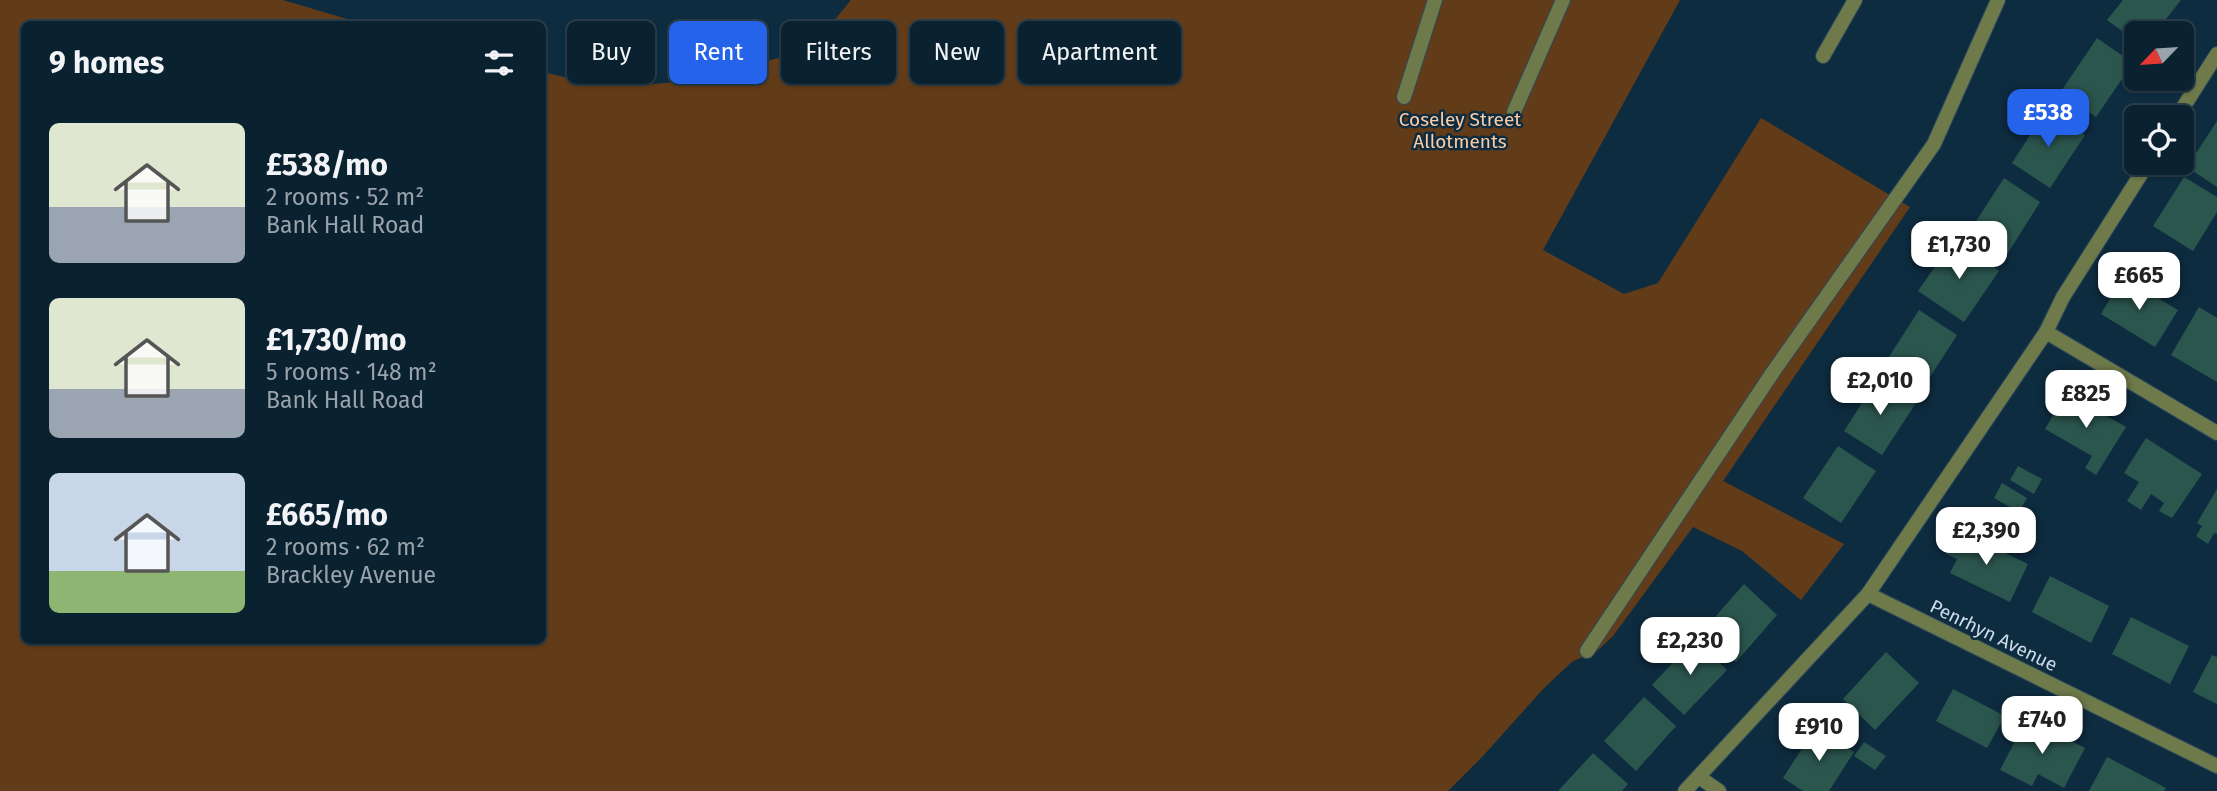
<!DOCTYPE html>
<html lang="en">
<head>
<meta charset="utf-8">
<style>
  body { margin:0; font-family:"Fira Sans",sans-serif; background:#132938; color:#f1f3f6; height:100vh; display:flex; flex-direction:column; font-size:26px; white-space:nowrap }
  * { box-sizing:border-box; margin:0 }
  p { font-size:23px; color:#99a3ab }
  .icon { flex:none; width:38px; height:38px; fill:none; stroke:currentColor; stroke-width:2; stroke-linecap:round; stroke-linejoin:round }
  .map { position:relative; flex:1; overflow:hidden }
  .panel { position:absolute; left:21px; top:21px; width:525px; height:623px; display:flex; flex-direction:column; background:#0a2130; border-radius:10px; box-shadow:0 2px 5px #0004,0 0 0 2px #2a3e4c }
  .panel>* { flex:none }
  .banner { position:absolute; left:567px; top:21px; width:665px; height:63px; display:flex; gap:14px }
  .needle { width:46px; rotate:245deg }
  .controls { position:absolute; left:2124px; top:21px; display:grid; gap:14px }
  .controls a { display:grid; place-items:center; width:70px; height:70px; border-radius:10px; background:#0a2130; box-shadow:0 2px 5px #0004,0 0 0 2px #2a3e4c; font-size:35px }
  .price { position:absolute; translate:-50% -60px; padding:0 16px; border-radius:14px; background:#fff; color:#222; font-size:23px; line-height:46px; filter:drop-shadow(0 2px 4px #0008) }
  .price::after { content:''; position:absolute; left:50%; top:42px; width:21px; height:16px; margin-left:-10px; background:inherit; clip-path:polygon(0 0,100% 0,50% 100%) }
  .price.selected { background:#2563eb; color:#fff }
  ul { padding:0; list-style:none }
  li { display:flex; align-items:center; gap:21px; height:175px; padding:0 28px }
  li span { display:grid; place-items:center; flex:none; width:196px; height:140px; border-radius:10px; color:#555 }
  li>.icon { margin-inline-start:auto }
  span .icon { width:84px; height:84px; fill:#fffc; stroke-width:1 }
  li b { font-size:30px }
  h2 { display:flex; justify-content:space-between; align-items:center; height:84px; padding:0 28px; font-size:30px }
  .tag { padding:0 24px; border-radius:10px; background:#0a2130; box-shadow:0 2px 5px #0004,0 0 0 2px #2a3e4c; font-size:24px; line-height:63px }
  .tag.selected { background:#2563eb; color:#fff }
  .map>svg:first-child { display:block }
  .green { fill:#623c19 }
  .building { fill:#2b564e }
  .lines { fill:none; stroke-linecap:round; stroke-linejoin:round }
  .service-casing { stroke:#2c485b; stroke-width:16 }
  .minor-casing { stroke:#2c485b; stroke-width:16 }
  .service { stroke:#6e7a4a; stroke-width:14 }
  .minor { stroke:#6e7a4a; stroke-width:14 }
  .labels { text-anchor:middle; stroke-width:5; stroke-linejoin:round; paint-order:stroke }
  .park-label { font-size:19px; fill:#fdcca5; stroke:#0e2c40 }
  .street-label { font-size:19px; fill:#ccdce9; stroke:#0e2c40 }
</style>
</head>
<body>
<div class="map">
<svg width="2217" height="791" viewBox="0 0 2217 791">
  <rect width="100%" height="100%" fill="#0e2c40"/>
  <!-- green -->
  <path class="green" d="M0,0h283l81,24h-340v616h518l1,-568 29,7 61,7 65,-6 92,-25 43,-33 18,-22h829l-137,250 81,44 34,-11 103,-165 149,89 -187,274 121,63 -43,56 -59,-49 -49,-24 -80,109 -17,16 -23,9 -29,27 -61,68 -35,35h-1448z"/>
  <!-- building -->
  <g class="building">
    <path d="M2123,0h58l-26,33h-18v9l-30,-22z"/>
    <path d="M2097,38l36,25 -37,54 -36,-24z"/>
    <path d="M2047,109l38,26 -35,53 -38,-25z"/>
    <path d="M2217,121v66l-30,-20z"/>
    <path d="M2184,177l33,20v15l-24,39 -40,-25z"/>
    <path d="M2004,178l36,24 -32,51 -37,-24z"/>
    <path d="M1954,239l45,32 -35,51 -46,-31z"/>
    <path d="M2123,277l55,33 -23,37 -54,-33z"/>
    <path d="M2199,307l18,11v64l-46,-27z"/>
    <path d="M1919,310l38,25 -34,53 -38,-25z"/>
    <path d="M1878,378l38,25 -34,52 -38,-24z"/>
    <path d="M2066,393l60,34 -30,48 -11,-7 7,-12 -47,-27z"/>
    <path d="M2146,438l56,36 -30,44 -13,-7 5,-8 -13,-9 -10,16 -14,-9 12,-19 -15,-9z"/>
    <path d="M1838,446l38,25 -35,52 -38,-25z"/>
    <path d="M2018,466l24,13 -8,15 -24,-14z"/>
    <path d="M2002,483l25,15 -8,14 -25,-14z"/>
    <path d="M2217,489v45l-3,-1 -6,11 -12,-8 6,-10 -5,-3z"/>
    <path d="M1956,534l10,6 2,-5 60,29 -18,38 -60,-29 7,-14 -11,-5z"/>
    <path d="M2050,576l59,30 -18,37 -59,-31z"/>
    <path d="M1744,584l33,31 -41,47 -34,-30z"/>
    <path d="M2131,617l58,29 -19,38 -58,-30z"/>
    <path d="M1695,639l32,31 -43,45 -32,-30z"/>
    <path d="M1886,652l33,31 -44,47 -32,-31z"/>
    <path d="M2212,655l5,2v47l-24,-12z"/>
    <path d="M1953,689l52,27 -18,32 -51,-27z"/>
    <path d="M1644,697l32,29 -40,45 -32,-30z"/>
    <path d="M2027,718l58,30 -21,40 -26,-14 -6,12 -32,-16z"/>
    <path d="M1816,727l38,25 -25,39h-26l-20,-13z"/>
    <path d="M1864,742l22,14 -11,14 -21,-14z"/>
    <path d="M1593,753l35,31 -6,7h-64z"/>
    <path d="M2107,757l59,31 -2,3h-75z"/>
  </g>
  <g class="lines">
    <defs>
      <g id="service">
        <path d="M1404,97l31,-97"/>
        <path d="M1514,112l49,-112"/>
        <path d="M1587,651l186,-279 161,-228 64,-144"/>
      </g>
      <g id="minor">
        <path d="M1823,56l32,-56"/>
        <path d="M2177,117l40,-63"/>
        <path d="M2046,332l171,101"/>
        <path d="M1868,594l349,172"/>
        <path d="M1699,777l20,14"/>
        <path d="M1685,791l183,-197 178,-262 17,-35 85,-134"/>
      </g>
    </defs>
    <!-- service casing -->
    <use href="#service" class="service-casing"/>
    <!-- minor casing -->
    <use href="#minor" class="minor-casing"/>
    <!-- service -->
    <use href="#service" class="service"/>
    <!-- minor -->
    <use href="#minor" class="minor"/>
  </g>
  <g class="labels">
    <!-- park labels -->
    <g class="park-label">
      <text x="1460" y="126">Coseley Street<tspan x="1460" dy="22">Allotments</tspan></text>
    </g>
    <!-- street labels -->
    <g class="street-label">
      <text transform="translate(1994 635) rotate(26)" y="7">Penrhyn Avenue</text>
    </g>
  </g>
</svg>
<div class="controls">
<a><svg class="needle" viewBox="-14 -14 28 28"><path d="M0-13l5 13h-10z" fill="#e53935"/><path d="M0 13l5-13h-10z" fill="#99a3ab"/></svg></a>
<a><svg class="icon" aria-label="locate" viewBox="0 0 24 24"><circle cx="12" cy="12" r="6"/><path d="M12 2v4M12 18v4M2 12h4M18 12h4"/></svg></a>
</div>
<b class="price selected" style="left:2048px;top:149px">£538</b>
<b class="price" style="left:1959px;top:281px">£1,730</b>
<b class="price" style="left:2139px;top:312px">£665</b>
<b class="price" style="left:1880px;top:417px">£2,010</b>
<b class="price" style="left:2086px;top:430px">£825</b>
<b class="price" style="left:1986px;top:567px">£2,390</b>
<b class="price" style="left:1690px;top:677px">£2,230</b>
<b class="price" style="left:2042px;top:756px">£740</b>
<b class="price" style="left:1819px;top:763px">£910</b>
<div class="banner">
<a class="tag">Buy</a>
<a class="tag selected">Rent</a>
<a class="tag">Filters</a>
<a class="tag">New</a>
<a class="tag">Apartment</a>
</div>
<section class="panel">
<h2>9 homes<svg class="icon" aria-label="filters" viewBox="0 0 24 24"><path d="M4 7h16M4 17h16"/><circle cx="9" cy="7" r="2"/><circle cx="15" cy="17" r="2"/></svg></h2>
<ul>
<li><span style="background:linear-gradient(#dfe7d0 60%,#9aa5b1 0)"><svg class="icon" aria-label="home" viewBox="0 0 24 24"><path d="M3 11l9-7 9 7M6 9v11h12V9"/></svg></span><div><b>£538/mo</b><p>2 rooms · 52 m²</p><p>Bank Hall Road</p></div></li>
<li><span style="background:linear-gradient(#dfe7d0 65%,#9aa5b1 0)"><svg class="icon" aria-label="home" viewBox="0 0 24 24"><path d="M3 11l9-7 9 7M6 9v11h12V9"/></svg></span><div><b>£1,730/mo</b><p>5 rooms · 148 m²</p><p>Bank Hall Road</p></div></li>
<li><span style="background:linear-gradient(#c9d6e8 70%,#8fb573 0)"><svg class="icon" aria-label="home" viewBox="0 0 24 24"><path d="M3 11l9-7 9 7M6 9v11h12V9"/></svg></span><div><b>£665/mo</b><p>2 rooms · 62 m²</p><p>Brackley Avenue</p></div></li>
</ul>
</section>
</div>
</body>
</html>
